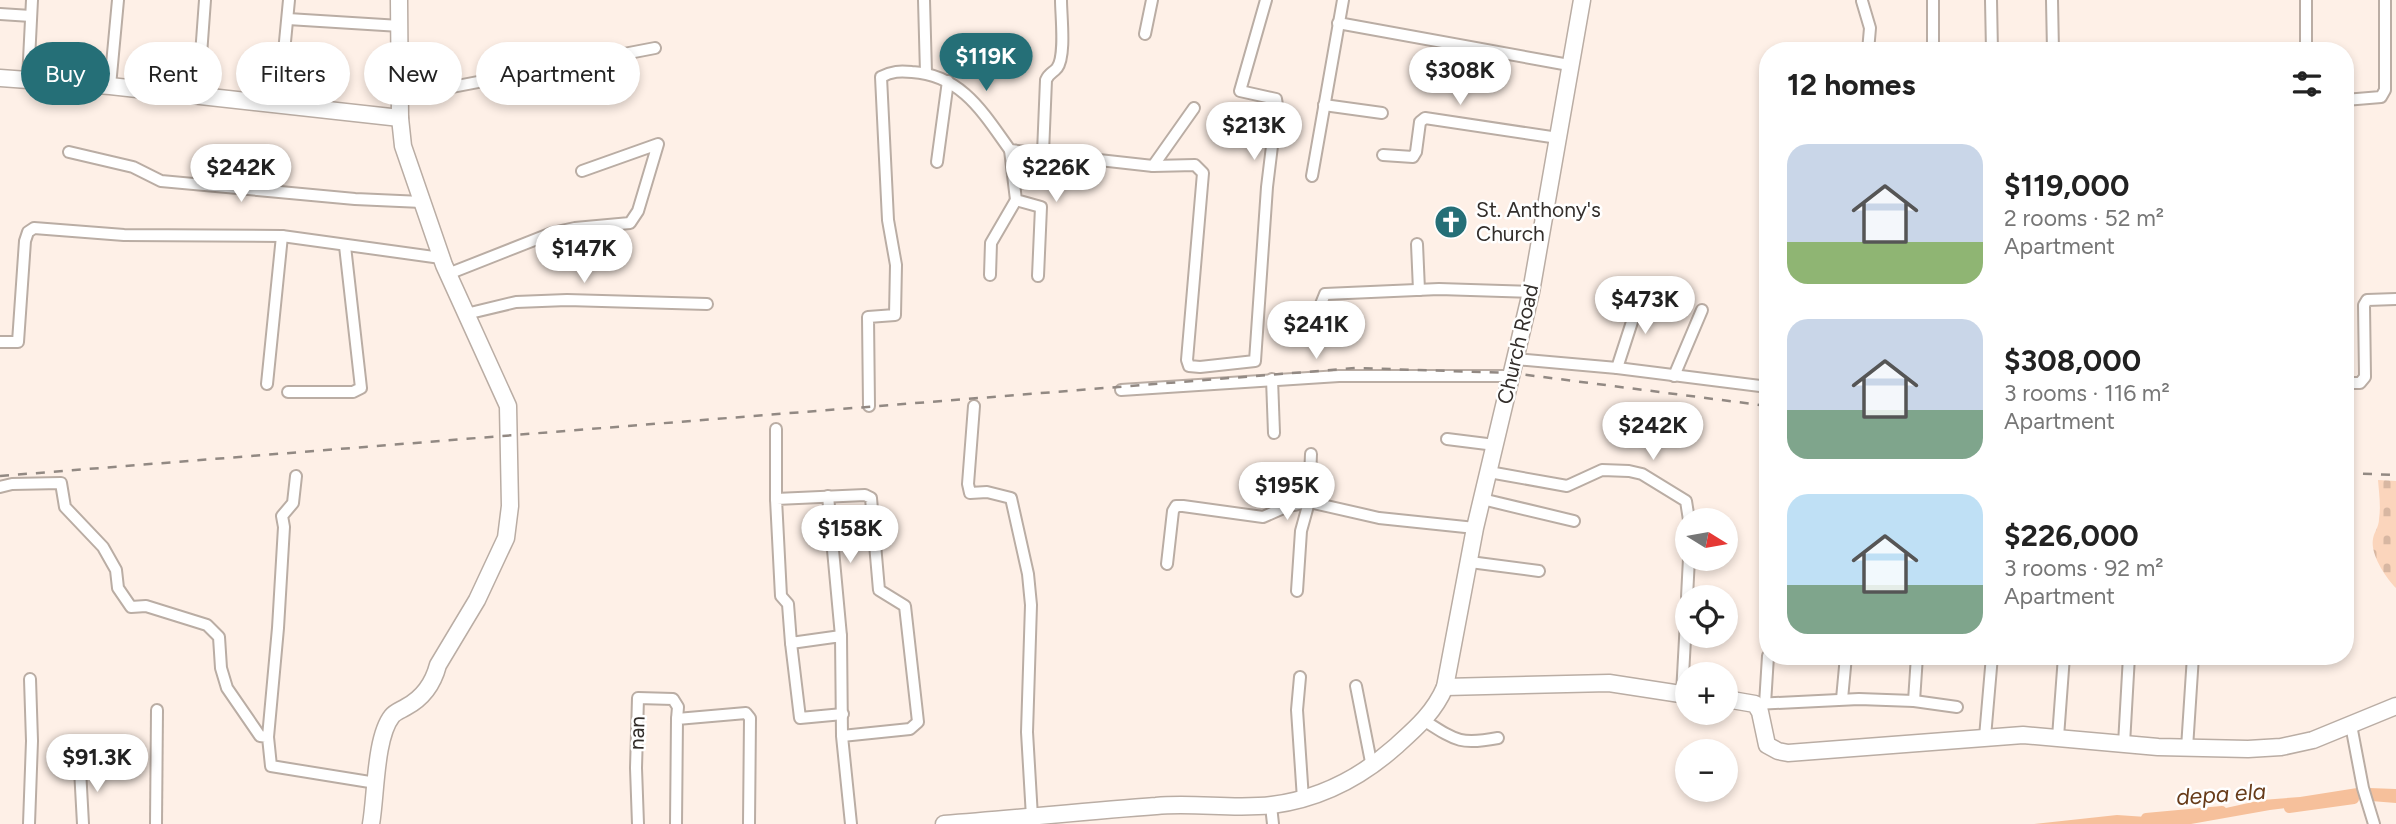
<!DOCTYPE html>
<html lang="en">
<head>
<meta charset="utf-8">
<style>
  body { margin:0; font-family:Figtree,sans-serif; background:#f2f2f2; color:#222; height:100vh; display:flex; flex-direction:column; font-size:26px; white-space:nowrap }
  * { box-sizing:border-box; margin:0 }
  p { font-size:23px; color:#767676 }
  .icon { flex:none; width:38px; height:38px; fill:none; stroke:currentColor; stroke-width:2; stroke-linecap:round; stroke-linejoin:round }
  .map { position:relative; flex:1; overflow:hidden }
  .sheet { position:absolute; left:1759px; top:42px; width:595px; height:623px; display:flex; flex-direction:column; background:#fff; border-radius:28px; box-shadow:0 4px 10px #0003 }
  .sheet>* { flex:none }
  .guide { position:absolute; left:21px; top:42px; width:665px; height:63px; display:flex; gap:14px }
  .needle { width:46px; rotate:101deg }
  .fabs { position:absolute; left:1675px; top:508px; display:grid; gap:14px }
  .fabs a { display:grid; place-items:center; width:63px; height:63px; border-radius:50%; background:#fff; box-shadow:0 4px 10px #0003; font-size:35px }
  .price { position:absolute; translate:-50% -60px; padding:0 16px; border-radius:24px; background:#fff; color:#222; font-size:23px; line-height:46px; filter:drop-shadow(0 2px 4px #0008) }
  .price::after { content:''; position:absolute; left:50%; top:42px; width:21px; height:16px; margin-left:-10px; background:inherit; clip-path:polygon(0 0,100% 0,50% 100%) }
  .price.on { background:#256f77; color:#fff }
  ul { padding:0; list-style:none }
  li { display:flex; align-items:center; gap:21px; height:175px; padding:0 28px }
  li span { display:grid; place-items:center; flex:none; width:196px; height:140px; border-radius:21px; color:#555 }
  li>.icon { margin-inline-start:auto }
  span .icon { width:84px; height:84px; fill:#fffc; stroke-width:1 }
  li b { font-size:30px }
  h2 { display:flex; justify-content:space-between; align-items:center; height:84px; padding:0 28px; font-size:30px }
  .tag { padding:0 24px; border-radius:32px; background:#fff; box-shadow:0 4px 10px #0003; font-size:24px; line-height:63px }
  .tag.on { background:#256f77; color:#fff }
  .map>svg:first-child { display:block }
  .cemetery { fill:url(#cemetery-stones) }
  .water { fill:#f6c09b }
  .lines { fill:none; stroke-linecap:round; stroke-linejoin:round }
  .canal { stroke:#f6c09b; stroke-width:10 }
  .street-casing { stroke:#baada4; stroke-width:14 }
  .secondary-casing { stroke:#baada4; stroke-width:19 }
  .street { stroke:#fff; stroke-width:10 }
  .secondary { stroke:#fff; stroke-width:16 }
  .rail { stroke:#928983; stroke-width:2.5; stroke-dasharray:9 9; stroke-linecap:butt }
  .labels { text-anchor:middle; stroke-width:5; stroke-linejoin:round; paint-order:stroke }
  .poi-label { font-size:21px; fill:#332e2b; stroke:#fff; text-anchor:start }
  .street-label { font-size:21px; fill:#332e2b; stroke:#fff }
  .water-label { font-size:23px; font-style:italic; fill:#673b19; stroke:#fff }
</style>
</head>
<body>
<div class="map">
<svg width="2396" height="824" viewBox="0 0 2396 824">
  <defs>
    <pattern id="cemetery-stones" width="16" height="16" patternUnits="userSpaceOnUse" patternTransform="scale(1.75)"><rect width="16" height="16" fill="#fbd5bc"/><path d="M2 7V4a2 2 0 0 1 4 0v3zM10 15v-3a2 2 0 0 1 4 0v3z" fill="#d8b7a2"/></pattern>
  </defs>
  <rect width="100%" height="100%" fill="#fef0e7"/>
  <!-- cemetery -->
  <path class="cemetery" d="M2378,480l18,1v107c-10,-10 -26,-34 -23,-49 1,-7 6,-12 6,-20 2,-13 0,-26 -1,-39z"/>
  <!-- water -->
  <g class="water">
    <path d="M2357,788l3,11 -90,11 -79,14h-157l83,-9 59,4 86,-19 38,-3z"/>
    <path d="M2369,788l27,1v14l-25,-2z"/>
  </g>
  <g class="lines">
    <!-- canal -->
    <g class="canal">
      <path d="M2289,808l65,-9"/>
      <path d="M2146,818l76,-7"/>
    </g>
    <defs>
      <g id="street">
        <path d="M924,0l2,73"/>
        <path d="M1933,0v51"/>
        <path d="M1991,0l1,51"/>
        <path d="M2052,0l1,51"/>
        <path d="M2306,0v51"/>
        <path d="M1862,1l8,27 -2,23"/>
        <path d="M0,14l31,2"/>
        <path d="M288,19l112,7"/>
        <path d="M1338,23l231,42"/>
        <path d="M1145,34l7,-34"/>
        <path d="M28,80l4,-80"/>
        <path d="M110,86l8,-86"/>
        <path d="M198,96l7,-96"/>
        <path d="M400,97l255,-49"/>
        <path d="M2345,100l36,-3 4,-7v-90"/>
        <path d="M279,104l10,-104"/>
        <path d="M1324,105l58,8"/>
        <path d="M1010,150l6,50 25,7 -3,69"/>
        <path d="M69,152l64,15 28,14 194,18 67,3"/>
        <path d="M1043,153l3,-73c3,-7 7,-7 11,-12 9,-12 4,-52 4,-68"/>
        <path d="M1383,155l30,2 3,-5 4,-30 5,-4 133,20"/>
        <path d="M937,162l11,-81"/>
        <path d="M1153,166l41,-58"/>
        <path d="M1312,176l31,-176"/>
        <path d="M1417,244l2,46"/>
        <path d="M448,274l104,-41 23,-5 55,-5 8,-12 20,-67 -76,27"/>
        <path d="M990,275l1,-32 25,-43"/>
        <path d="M466,314l50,-12 51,-2 140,4"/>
        <path d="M1322,327l-1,-23 4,-10 114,-5 92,3"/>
        <path d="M0,342h18l7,-101 3,-9 6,-4 90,7 158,1 159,22"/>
        <path d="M1516,359l101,9 151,19"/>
        <path d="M1617,368l24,-74"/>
        <path d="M1674,376l28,-66"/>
        <path d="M1272,379l2,54"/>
        <path d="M2345,383h15l5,-6 -1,-72 3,-5 29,-1"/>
        <path d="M267,384l15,-148"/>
        <path d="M1121,390l218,-14h173"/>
        <path d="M288,392h65l8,-4 -16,-142"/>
        <path d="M869,406l-1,-89 27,-2 1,-50 -8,-45 -7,-143c11,-6 19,-6 31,-5 50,3 72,42 98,78l143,16 42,-1 8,8 -16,187 2,6 11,1 55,-6 12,-174 10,-82 -1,-6 -36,-8 26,-91"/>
        <path d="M974,406l-6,78 2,9 17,-1 24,6 17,76 3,31 -4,127 5,85"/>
        <path d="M776,429v70"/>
        <path d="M1447,439l48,6"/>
        <path d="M1489,472l78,14 35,-16 27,1 13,3 44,27 3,19"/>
        <path d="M0,487l12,-3 49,-1 4,24 38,40 13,23 2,18 13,19 15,-1 61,19 12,12 2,31 6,20 33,48 8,1 3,29 105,17"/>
        <path d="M828,496l13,140"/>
        <path d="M1482,499l92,22"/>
        <path d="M1470,562l69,9"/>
        <path d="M1167,564l6,-53 3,-5h7l80,11 25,-11 21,-4 70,16 96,10"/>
        <path d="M1297,591l4,-60 8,-29 2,-48"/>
        <path d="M1687,597l2,-39"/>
        <path d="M791,643l9,75 43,-4"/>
        <path d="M1300,677l-3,33 6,89"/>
        <path d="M1356,686l16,81"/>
        <path d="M1682,694l5,-92"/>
        <path d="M1842,699l4,-43"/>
        <path d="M1914,701l3,-45"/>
        <path d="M1755,704l104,-5 55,2 43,6"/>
        <path d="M1765,704l3,-48"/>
        <path d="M1425,721c31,20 36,24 73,17"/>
        <path d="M2351,725l12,63 11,36"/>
        <path d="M842,736l68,-7 8,-7 -13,-116 -26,-16 -8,-92 -6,-3 -89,4 5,97 7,8 3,39 50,-7 1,100 9,88"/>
        <path d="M268,737l10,-109 6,-101 -2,-11 11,-13 3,-27"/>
        <path d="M1985,737l7,-81"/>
        <path d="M2058,737l6,-81"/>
        <path d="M2124,744l5,-88"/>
        <path d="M2187,748l6,-92"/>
        <path d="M80,769l3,55"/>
        <path d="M1271,806l2,18"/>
        <path d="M29,824l3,-83 -2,-62"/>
        <path d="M156,824l1,-114"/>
        <path d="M638,824l-2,-56 2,-70 35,1 5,8 -1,12"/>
        <path d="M676,824l1,-105 69,-6 4,5 -1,106"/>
      </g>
      <g id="secondary">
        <path d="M0,78l110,8 290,32"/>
        <path d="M1445,687l164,-4 78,12"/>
        <path d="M1726,699l29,5 5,8 7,33 11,6 10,2 235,-18 135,12 90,2 33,-2 32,-7 83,-34"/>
        <path d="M371,824c5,-28 4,-87 21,-108 3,-4 9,-6 14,-9 17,-9 27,-23 32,-42l39,-65 29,-62 4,-32 -2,-100 -64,-141 -41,-119 -3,-28 -1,-118"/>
        <path d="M944,824c71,-5 141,-13 212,-18 38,-4 78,4 116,-1 47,-6 88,-27 123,-58 20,-18 39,-34 50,-60l30,-159 56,-236 51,-292"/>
      </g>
    </defs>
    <!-- street casing -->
    <use href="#street" class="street-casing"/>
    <!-- secondary casing -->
    <use href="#secondary" class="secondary-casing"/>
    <!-- street -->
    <use href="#street" class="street"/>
    <!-- secondary -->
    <use href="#secondary" class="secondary"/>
    <!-- rail -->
    <g class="rail">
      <path d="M2345,473l51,2"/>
      <path d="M0,476l1356,-108 156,5 256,33"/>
    </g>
  </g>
  <!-- icons -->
  <defs>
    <symbol id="church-disc" viewBox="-11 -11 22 22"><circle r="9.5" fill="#256f77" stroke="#fff"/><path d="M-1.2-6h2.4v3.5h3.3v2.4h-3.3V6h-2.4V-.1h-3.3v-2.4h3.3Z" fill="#fff"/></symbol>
  </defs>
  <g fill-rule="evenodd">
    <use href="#church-disc" x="1432" y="203" width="38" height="38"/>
  </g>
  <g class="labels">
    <!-- poi labels -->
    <g class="poi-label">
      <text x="1476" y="217">St. Anthony's<tspan x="1476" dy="24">Church</tspan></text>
    </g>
    <!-- street labels -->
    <g class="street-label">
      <text transform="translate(1518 344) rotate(-77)" y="7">Church Road</text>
      <text transform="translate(637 733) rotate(-88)" y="7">nan</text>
    </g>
    <!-- water labels -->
    <g class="water-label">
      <text transform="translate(2221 794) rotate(-4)" y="8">depa ela</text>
    </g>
  </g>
</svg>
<div class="fabs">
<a><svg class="needle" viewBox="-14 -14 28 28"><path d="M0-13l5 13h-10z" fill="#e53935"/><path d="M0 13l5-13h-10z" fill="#767676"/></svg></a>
<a><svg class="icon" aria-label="locate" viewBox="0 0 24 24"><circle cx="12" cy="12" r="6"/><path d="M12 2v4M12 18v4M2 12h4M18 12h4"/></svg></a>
<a>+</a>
<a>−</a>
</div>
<b class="price on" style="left:986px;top:93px">$119K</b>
<b class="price" style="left:1460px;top:107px">$308K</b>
<b class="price" style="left:1254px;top:162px">$213K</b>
<b class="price" style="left:241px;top:204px">$242K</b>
<b class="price" style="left:1056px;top:204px">$226K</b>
<b class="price" style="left:584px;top:285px">$147K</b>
<b class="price" style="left:1645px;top:336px">$473K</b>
<b class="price" style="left:1316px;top:361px">$241K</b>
<b class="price" style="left:1653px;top:462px">$242K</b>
<b class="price" style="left:1287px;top:522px">$195K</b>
<b class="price" style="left:850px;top:565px">$158K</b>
<b class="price" style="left:97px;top:794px">$91.3K</b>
<div class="guide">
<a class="tag on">Buy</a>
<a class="tag">Rent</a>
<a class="tag">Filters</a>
<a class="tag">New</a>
<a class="tag">Apartment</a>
</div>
<section class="sheet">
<h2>12 homes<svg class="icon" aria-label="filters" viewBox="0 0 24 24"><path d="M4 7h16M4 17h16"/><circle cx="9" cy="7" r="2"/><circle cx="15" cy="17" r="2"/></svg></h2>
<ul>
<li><span style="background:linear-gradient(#c9d6e8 70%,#8fb573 0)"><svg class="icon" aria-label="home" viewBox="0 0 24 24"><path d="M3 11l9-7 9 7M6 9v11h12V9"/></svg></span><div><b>$119,000</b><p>2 rooms · 52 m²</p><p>Apartment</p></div></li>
<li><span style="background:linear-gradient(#c9d6e8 65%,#7fa58c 0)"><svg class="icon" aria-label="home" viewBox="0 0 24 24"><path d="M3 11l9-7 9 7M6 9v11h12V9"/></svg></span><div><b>$308,000</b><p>3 rooms · 116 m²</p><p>Apartment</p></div></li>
<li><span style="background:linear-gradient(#bfe0f5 65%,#7fa58c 0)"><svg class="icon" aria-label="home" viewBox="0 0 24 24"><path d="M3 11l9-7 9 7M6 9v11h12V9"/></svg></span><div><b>$226,000</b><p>3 rooms · 92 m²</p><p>Apartment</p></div></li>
</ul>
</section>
</div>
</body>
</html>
